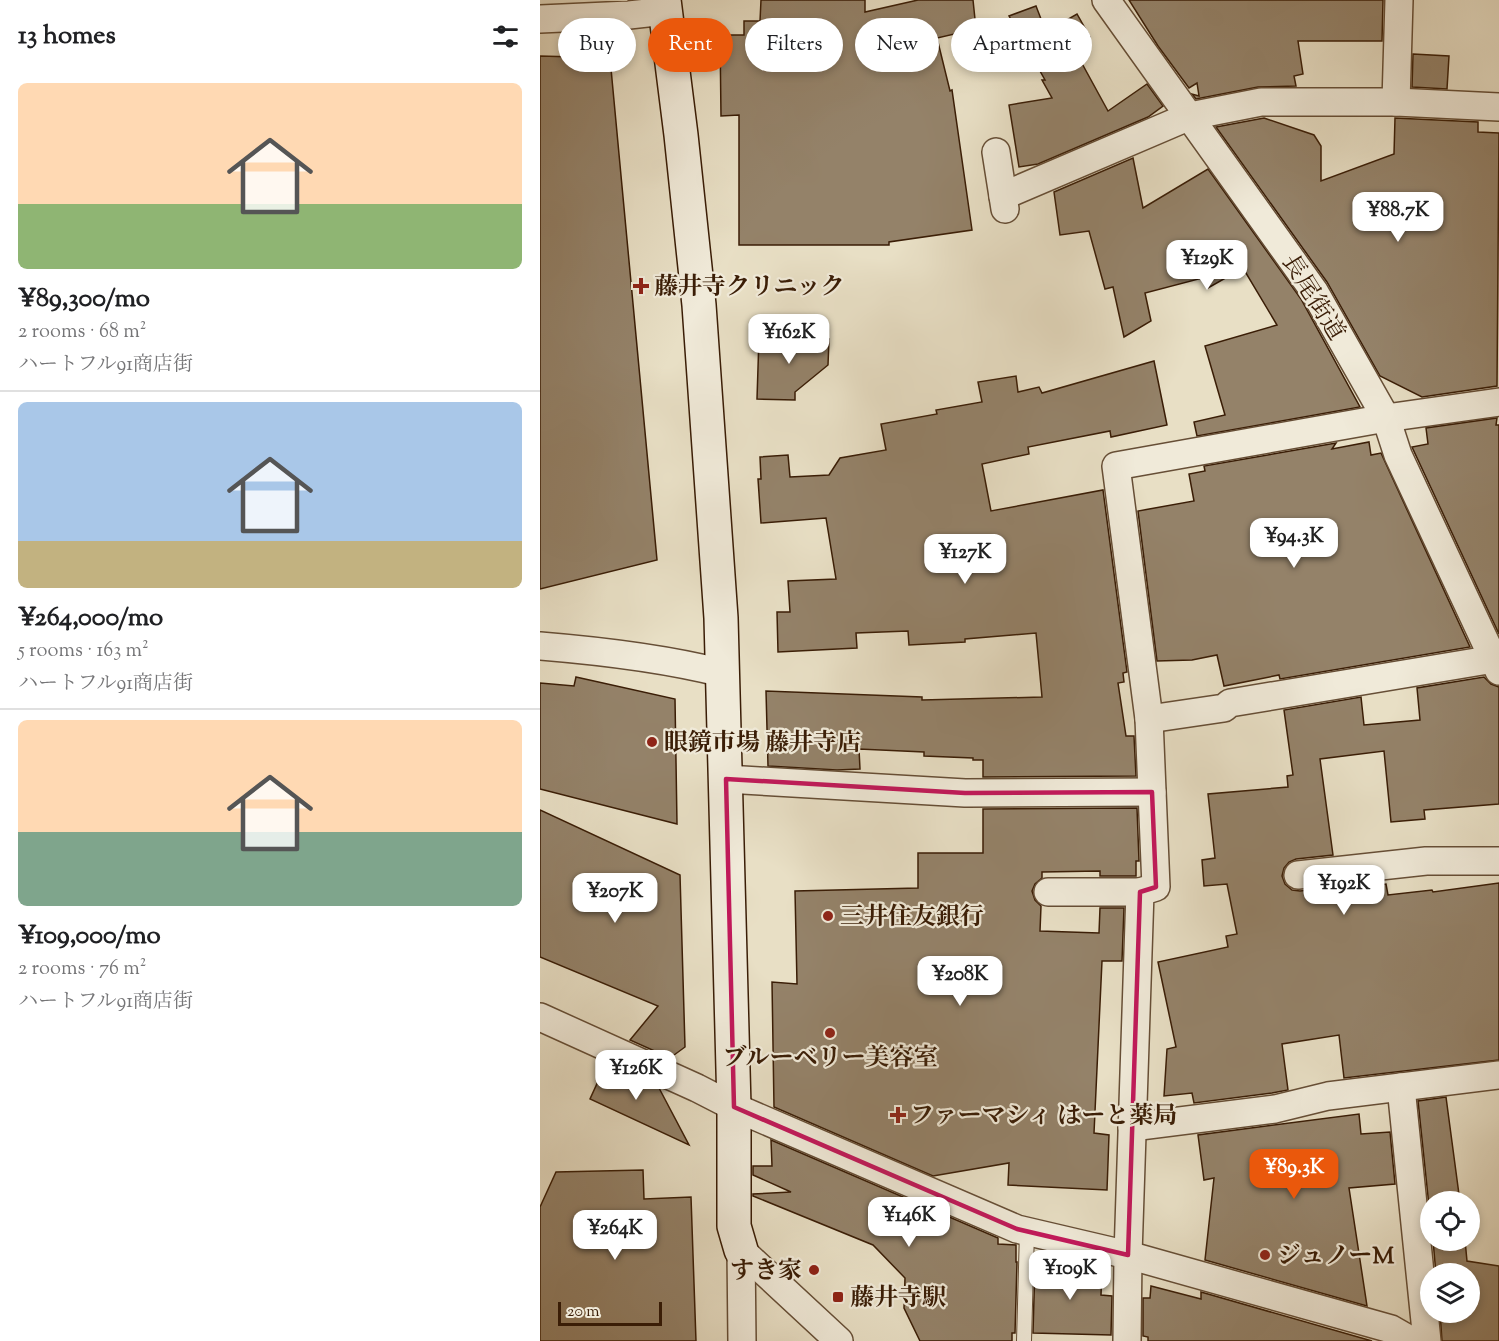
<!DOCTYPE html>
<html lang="en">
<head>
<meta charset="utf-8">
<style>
  body { margin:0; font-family:"Sorts Mill Goudy","Noto Serif JP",serif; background:#f2f2f2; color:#202124; height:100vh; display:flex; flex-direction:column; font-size:22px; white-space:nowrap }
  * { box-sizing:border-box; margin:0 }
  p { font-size:20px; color:#757577 }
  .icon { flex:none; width:33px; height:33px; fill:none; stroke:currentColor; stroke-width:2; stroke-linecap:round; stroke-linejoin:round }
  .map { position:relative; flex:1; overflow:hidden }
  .panel { display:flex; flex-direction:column; background:#fff; width:540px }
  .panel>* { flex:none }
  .banner { position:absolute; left:18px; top:18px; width:570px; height:54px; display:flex; gap:12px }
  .buttons { position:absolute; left:880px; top:1191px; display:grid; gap:12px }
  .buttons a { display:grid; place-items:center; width:60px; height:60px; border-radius:50%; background:#fff; box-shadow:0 3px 9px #0003; font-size:30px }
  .scale { position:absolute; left:18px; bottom:15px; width:104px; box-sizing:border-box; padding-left:6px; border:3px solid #3a1d06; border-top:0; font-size:16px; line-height:21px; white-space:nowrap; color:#3a1d06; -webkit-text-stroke:4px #f0ead9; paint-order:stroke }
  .price { position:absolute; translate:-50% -51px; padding:0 14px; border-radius:12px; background:#fff; color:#222; font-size:20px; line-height:39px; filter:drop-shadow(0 2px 3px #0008) }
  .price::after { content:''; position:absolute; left:50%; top:36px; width:18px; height:14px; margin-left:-9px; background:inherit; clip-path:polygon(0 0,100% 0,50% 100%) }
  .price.active { background:#ea580c; color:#fff }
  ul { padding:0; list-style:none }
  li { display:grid; align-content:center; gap:12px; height:318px; padding:0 18px }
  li+li { border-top:2px solid #e0e0e0 }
  li span { display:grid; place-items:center; height:186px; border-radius:9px; color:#555 }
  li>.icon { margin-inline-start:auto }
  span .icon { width:108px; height:108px; fill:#fffc; stroke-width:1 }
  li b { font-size:26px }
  h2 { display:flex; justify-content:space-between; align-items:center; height:72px; padding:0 18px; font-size:26px }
  .tag { padding:0 21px; border-radius:27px; background:#fff; box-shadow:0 3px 9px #0003; font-size:21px; line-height:54px }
  .tag.active { background:#ea580c; color:#fff }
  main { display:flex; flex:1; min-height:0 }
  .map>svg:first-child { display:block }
  .building { fill:#948269; stroke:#3a1d06; stroke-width:1.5 }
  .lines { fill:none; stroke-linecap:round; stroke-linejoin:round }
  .lane-casing { stroke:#664e36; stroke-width:16 }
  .street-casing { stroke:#664e36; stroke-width:30 }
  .secondary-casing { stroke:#3a1d06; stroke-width:36 }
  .lane { stroke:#f0ead9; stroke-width:14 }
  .street { stroke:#f0ead9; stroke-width:27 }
  .secondary { stroke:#f0ead9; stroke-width:33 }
  .marked { fill:none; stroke:#c2185b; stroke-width:4.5; stroke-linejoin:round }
  .poi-dot { fill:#8f2418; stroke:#f0ead9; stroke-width:2 }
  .labels { text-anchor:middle; stroke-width:4.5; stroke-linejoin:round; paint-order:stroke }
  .poi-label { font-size:24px; font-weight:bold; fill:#3a1d06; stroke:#f0ead9; text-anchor:start }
  .street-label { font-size:24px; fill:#3a1d06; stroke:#f0ead9 }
</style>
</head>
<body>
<main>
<section class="panel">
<h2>13 homes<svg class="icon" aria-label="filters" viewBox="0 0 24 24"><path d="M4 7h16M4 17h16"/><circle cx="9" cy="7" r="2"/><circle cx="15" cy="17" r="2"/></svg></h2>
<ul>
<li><span style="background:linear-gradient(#ffd9b3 65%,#8fb573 0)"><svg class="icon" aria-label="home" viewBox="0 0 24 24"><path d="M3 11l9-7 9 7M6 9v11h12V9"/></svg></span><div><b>¥89,300/mo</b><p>2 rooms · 68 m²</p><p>ハートフル91商店街</p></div></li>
<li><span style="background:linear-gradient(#a9c7e8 75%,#c2b280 0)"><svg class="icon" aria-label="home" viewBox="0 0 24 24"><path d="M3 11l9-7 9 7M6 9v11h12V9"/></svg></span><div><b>¥264,000/mo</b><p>5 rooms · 163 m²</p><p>ハートフル91商店街</p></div></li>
<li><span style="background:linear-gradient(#ffd9b3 60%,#7fa58c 0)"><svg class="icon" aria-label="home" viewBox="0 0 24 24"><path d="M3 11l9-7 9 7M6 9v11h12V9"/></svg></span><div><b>¥109,000/mo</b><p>2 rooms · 76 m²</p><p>ハートフル91商店街</p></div></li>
</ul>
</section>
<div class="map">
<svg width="959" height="1341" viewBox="0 0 959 1341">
  <rect width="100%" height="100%" fill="#e8dfc5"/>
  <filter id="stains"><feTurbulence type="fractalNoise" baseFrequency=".00333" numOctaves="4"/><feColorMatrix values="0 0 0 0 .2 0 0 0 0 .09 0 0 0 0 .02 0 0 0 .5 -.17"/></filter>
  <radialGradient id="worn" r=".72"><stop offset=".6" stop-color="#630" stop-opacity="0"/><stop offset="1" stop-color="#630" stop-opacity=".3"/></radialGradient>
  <!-- building -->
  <g class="building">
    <path d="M221,0h104v12l53,-12h55l3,29 -39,9 13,53 2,-1 20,140 -83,12v3h-150v-130l-18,1 -1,-81h24v-14h16z"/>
    <path d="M589,0h254l-1,41h-84l5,33 -9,2 2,10 -38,1 -62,12 -4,-5 7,2 -2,-13 -8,5 -31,-42z"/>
    <path d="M496,6l10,26 31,-18 13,23 -17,10 35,64 39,-27 16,22 -15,11 -110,47 -19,3 -10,-62 43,-7 -10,-18h3l-36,-64z"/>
    <path d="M873,54l36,2 -2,33 -35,-2z"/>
    <path d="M0,56l70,2 47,502 -117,29z"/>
    <path d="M724,118l50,17 7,11v35l73,-27 1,-36 83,4v10l21,1 -2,253 -75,11 -42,-21 -53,-94 -111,-155z"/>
    <path d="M593,158l10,50 65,-39 93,130 59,108 -163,29 -3,-14 31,-7 -20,-69 72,-21 -34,-57 -35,20 -6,-10 -57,15 6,28 -27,16 -11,-50 -8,2 -16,-58 -29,4 -6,-43z"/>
    <path d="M219,337l70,2 -1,26 -33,27v8l-38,-1z"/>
    <path d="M614,361l13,64 -56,12 -1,-6 -82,16 1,7 -47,10 9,47 112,-21 24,182 -4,1 1,9 -6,1 8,53h8l2,40 -153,1v-17h-10v-2l-49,-2v-4l-65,-3 1,20 -23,1 -69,-4 -2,-75 156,6v3l120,-3 -6,-64 -71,6v3l-56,3 -1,-14 -52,2 1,15 -79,4 -1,-40h13l-2,-31 48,-2 -10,-61 -65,5 -3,-44h3l-1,-22 28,-2 2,22 39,-2 11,-17 46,-8 -5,-26 56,-10 -1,-4 46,-8 -4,-20 38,-6 2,16 21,-5 3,6z"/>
    <path d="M957,418l-1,7h3v209l-87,-187 16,-3 -2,-16z"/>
    <path d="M829,442l2,13 10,-2 89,194 -190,32 -1,-4 -55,11 -7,-31 -25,5 -35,1 -19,-150 56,-10 -5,-27 16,-3 -1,-5 132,-23 -4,6z"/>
    <path d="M36,677l99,22 2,125 -137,-35v-106l34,3z"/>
    <path d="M944,677l7,7 8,3v117l-75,6 1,9 -34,3 -7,-71 -64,8 13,96 -37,4 -7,3 -5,6 -2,8 3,8 7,6 8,1 37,-4 1,4 48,-7 2,11 44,-5 1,2 66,-9v177l-155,18 -5,-43 -57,9 6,46 -16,3 -78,10 -2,-10 -28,3 3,-47 9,-2 -18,-85 70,-15 -2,-11 11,-2 -10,-50 -23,2 -2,-26 13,-2 -7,-64 80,-7 -1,-11 6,-1 -9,-65 77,-13 3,28 56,-5 -3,-32z"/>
    <path d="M597,808l2,53h-3v15h-36v-5l-58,1v6l-7,6 -3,7 3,9 6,6 -1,25 59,2 1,-25h24l-2,53h-20l-8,172 15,2 -2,55 -99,-5 1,-22 -76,13 -159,-69 -2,-125 25,2 -2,-93 123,-3v-35h65v-44z"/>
    <path d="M0,810l140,65 5,172 -15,11 -40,-18 28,-34 -118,-49z"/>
    <path d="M66,1064l53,24 30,57 -99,-46z"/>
    <path d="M906,1097l14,105h-29v23l-13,-124z"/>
    <path d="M819,1114l2,20 29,-2 5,52 -46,4 18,118 -162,-46 9,-82 -10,2 -6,-45z"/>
    <path d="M231,1140l227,98v6l18,1v17h1l-2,71h-3v8h-92l-16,-33 1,-30 -32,-33 -120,-49v-2l38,-2 -38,-17v-9h19z"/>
    <path d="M103,1170l1,29 47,-2 5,144h-156v-134l16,-35z"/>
    <path d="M893,1240h32l2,21 32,5v75h-57l-2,-29h30v-38h-34z"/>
    <path d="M495,1263l57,3v3h10l-1,26 11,1 -1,39 -78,-2z"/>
    <path d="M611,1286l50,13v-7l171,49h-224v-4l-5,-1v-38h7z"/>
  </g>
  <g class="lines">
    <defs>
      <path id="lane" d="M484,1341l3,-110"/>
      <g id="street">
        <path d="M566,0l208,291 72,127 12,37 101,216"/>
        <path d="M0,19l89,-4 36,-4"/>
        <path d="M856,102l3,-102"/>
        <path d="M456,152l9,57"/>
        <path d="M463,196l187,-80 71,-14h135l103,5"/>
        <path d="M0,646c61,5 123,12 182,27"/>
        <path d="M609,719l75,-11 6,-5 264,-44"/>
        <path d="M186,779l239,14 187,-1"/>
        <path d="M758,875l128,-14h73"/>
        <path d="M508,892h92"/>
        <path d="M0,1017l157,71 37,19 283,122 111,26 263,74 21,12"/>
        <path d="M861,1087l26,254"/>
        <path d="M592,1127l143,-18 53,-13 171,-21"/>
        <path d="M201,1250l98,91"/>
        <path d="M201,1250l1,91"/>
        <path d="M587,1341l1,-86 12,-363 16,-5 -7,-168 -33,-253 270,-48 113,-16"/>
      </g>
      <path id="secondary" d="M124,0l17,135 18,170 22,313 13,489v119l7,24"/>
    </defs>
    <!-- lane casing -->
    <use href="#lane" class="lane-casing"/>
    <!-- street casing -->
    <use href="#street" class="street-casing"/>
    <!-- secondary casing -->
    <use href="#secondary" class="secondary-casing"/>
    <!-- lane -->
    <use href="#lane" class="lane"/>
    <!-- street -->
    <use href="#street" class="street"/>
    <!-- secondary -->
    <use href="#secondary" class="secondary"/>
  </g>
  <!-- marked area -->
  <path class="marked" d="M186,779l239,14 187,-1 4,95 -16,5 -12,363 -111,-26 -283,-122z"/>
  <!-- markers -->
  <g class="poi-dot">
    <path d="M98 277h6v6h6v6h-6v6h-6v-6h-6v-6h6z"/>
    <circle cx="112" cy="742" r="6"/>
    <circle cx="288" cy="916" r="6"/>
    <circle cx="290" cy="1033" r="6"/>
    <path d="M355 1106h6v6h6v6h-6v6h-6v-6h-6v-6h6z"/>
    <circle cx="725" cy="1255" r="6"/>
    <circle cx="274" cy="1270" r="6"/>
    <rect x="292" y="1291" width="12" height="12" rx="3"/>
  </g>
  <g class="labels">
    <!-- poi labels -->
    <g class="poi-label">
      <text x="114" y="294">藤井寺クリニック</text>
      <text x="124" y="750">眼鏡市場 藤井寺店</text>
      <text x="300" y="924">三井住友銀行</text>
      <text x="290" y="1065" text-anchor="middle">ブルーベリー美容室</text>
      <text x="370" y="1123">ファーマシィ はーと薬局</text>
      <text x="737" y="1263">ジュノーM</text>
      <text x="262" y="1278" text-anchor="end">すき家</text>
      <text x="310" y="1305">藤井寺駅</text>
    </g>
    <!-- street labels -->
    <g class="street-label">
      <text transform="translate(774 297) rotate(58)" y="8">長尾街道</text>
    </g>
  </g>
  <rect width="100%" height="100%" filter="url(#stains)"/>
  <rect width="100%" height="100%" fill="url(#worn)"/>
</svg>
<div class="buttons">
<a><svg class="icon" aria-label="locate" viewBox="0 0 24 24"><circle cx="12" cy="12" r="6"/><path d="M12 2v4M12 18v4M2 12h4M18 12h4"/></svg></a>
<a><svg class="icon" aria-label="layers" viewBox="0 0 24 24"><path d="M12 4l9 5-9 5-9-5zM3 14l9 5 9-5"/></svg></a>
</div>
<div class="scale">20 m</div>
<b class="price" style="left:858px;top:243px">¥88.7K</b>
<b class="price" style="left:667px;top:291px">¥129K</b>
<b class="price" style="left:249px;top:365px">¥162K</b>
<b class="price" style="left:754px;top:569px">¥94.3K</b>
<b class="price" style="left:425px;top:585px">¥127K</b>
<b class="price" style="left:804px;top:916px">¥192K</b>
<b class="price" style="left:75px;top:924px">¥207K</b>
<b class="price" style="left:420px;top:1007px">¥208K</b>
<b class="price" style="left:96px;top:1101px">¥126K</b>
<b class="price active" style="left:754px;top:1200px">¥89.3K</b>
<b class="price" style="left:369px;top:1248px">¥146K</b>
<b class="price" style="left:75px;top:1261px">¥264K</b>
<b class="price" style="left:530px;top:1301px">¥109K</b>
<div class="banner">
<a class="tag">Buy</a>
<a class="tag active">Rent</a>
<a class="tag">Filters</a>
<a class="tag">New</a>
<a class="tag">Apartment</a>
</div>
</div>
</main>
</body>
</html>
